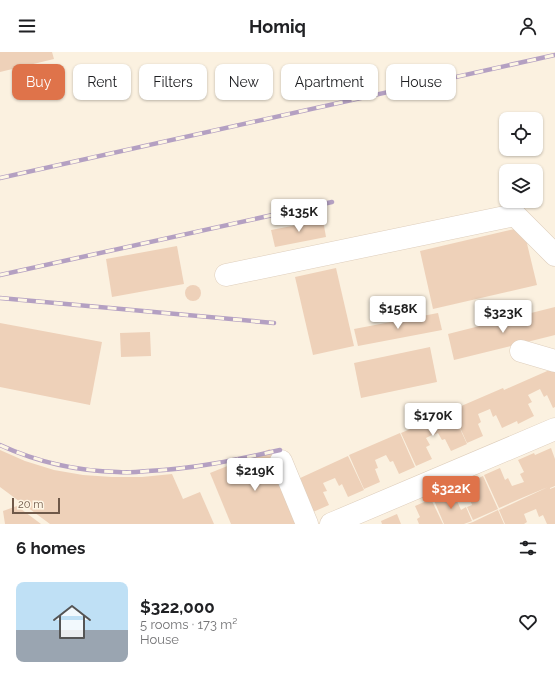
<!DOCTYPE html>
<html lang="en">
<head>
<meta charset="utf-8">
<style>
  body { margin:0; font-family:Raleway,sans-serif; background:#f6f6f6; color:#202124; height:100vh; display:flex; flex-direction:column; font-size:15px; white-space:nowrap }
  * { box-sizing:border-box; margin:0 }
  p { font-size:13px; color:#757577 }
  .icon { flex:none; width:22px; height:22px; fill:none; stroke:currentColor; stroke-width:2; stroke-linecap:round; stroke-linejoin:round }
  .map { position:relative; height:472px; overflow:hidden }
  .sheet { display:flex; flex-direction:column; background:#fff; flex:1 }
  .sheet>* { flex:none }
  .top-card { position:absolute; left:12px; top:12px; width:531px; height:36px; display:flex; gap:8px }
  .fabs { position:absolute; left:499px; top:60px; display:grid; gap:8px }
  .fabs a { display:grid; place-items:center; width:44px; height:44px; border-radius:8px; background:#fff; box-shadow:0 1px 3px #0004; font-size:20px }
  .scale { position:absolute; left:12px; bottom:10px; width:48px; box-sizing:border-box; padding-left:4px; border:2px solid #6f5949; border-top:0; font-size:11px; line-height:14px; white-space:nowrap; color:#6f5949; -webkit-text-stroke:3px #fef6e5; paint-order:stroke }
  .price { position:absolute; translate:-50% -34px; padding:0 9px; border-radius:4px; background:#fff; color:#222; font-size:13px; line-height:26px; filter:drop-shadow(0 1px 2px #0008) }
  .price::after { content:''; position:absolute; left:50%; top:24px; width:12px; height:9px; margin-left:-6px; background:inherit; clip-path:polygon(0 0,100% 0,50% 100%) }
  .price.current { background:#df734a; color:#fff }
  ul { padding:0; list-style:none }
  li { display:flex; align-items:center; gap:12px; height:100px; padding:0 16px }
  li span { display:grid; place-items:center; flex:none; width:112px; height:80px; border-radius:8px; color:#555 }
  li>.icon { margin-inline-start:auto }
  span .icon { width:48px; height:48px; fill:#fffc; stroke-width:1 }
  li b { font-size:17px }
  h2 { display:flex; justify-content:space-between; align-items:center; height:48px; padding:0 16px; font-size:17px }
  .chip { padding:0 14px; border-radius:8px; background:#fff; box-shadow:0 1px 3px #0004; font-size:14px; line-height:36px }
  .chip.current { background:#df734a; color:#fff }
  header { display:flex; justify-content:space-between; align-items:center; height:52px; padding:0 16px; background:#fff; font-size:18px; font-weight:700 }
  .map>svg:first-child { display:block }
  .building { fill:#eed1b9 }
  .lines { fill:none; stroke-linecap:round; stroke-linejoin:round }
  .minor-casing { stroke:#decebc; stroke-width:23 }
  .minor { stroke:#fff; stroke-width:22 }
  .rail-casing { stroke:#b4a0c2; stroke-width:4.5 }
  .rail { stroke:#fef6e5; stroke-width:3; stroke-dasharray:9; stroke-linecap:butt }
</style>
</head>
<body>
<header><svg class="icon" aria-label="menu" viewBox="0 0 24 24"><path d="M4 6h16M4 12h16M4 18h16"/></svg>Homiq<svg class="icon" aria-label="person" viewBox="0 0 24 24"><circle cx="12" cy="8" r="4"/><path d="M4 21q1-7 8-7t8 7"/></svg></header>
<div class="map">
<svg width="555" height="472" viewBox="0 0 555 472">
  <rect width="100%" height="100%" fill="#fbf1e0"/>
  <!-- building -->
  <g class="building">
    <path d="M0,0h52l2,7 -54,13z"/>
    <path d="M323,168l3,17 -51,10 -4,-17z"/>
    <path d="M523,175l14,58 -104,24 -13,-58z"/>
    <path d="M177,194l7,38 -72,13 -6,-38z"/>
    <path d="M336,216l18,78 -41,9 -18,-78z"/>
    <circle cx="193" cy="241" r="8"/>
    <path d="M555,255v28l-101,25 -6,-26z"/>
    <path d="M438,261l4,17 -84,16 -4,-17z"/>
    <path d="M0,271l102,19 -12,63 -90,-18z"/>
    <path d="M150,280l1,24 -30,1 -1,-24z"/>
    <path d="M430,295l7,35 -76,16 -7,-35z"/>
    <path d="M554,316l1,3v36l-2,1 -6,-13 -3,2 -4,-8 -12,6 4,7 -4,2 6,12 -16,8 -1,-3 -15,7 -6,-13 -3,2 -3,-8 -12,5 3,8 -3,2 5,12 -16,7 -15,-33 51,-22 1,2z"/>
    <path d="M452,359l15,33 -16,7 -6,-12 -3,1 -4,-7 -5,2 -4,-8 3,8 -6,3 4,7 -4,2 6,12 -16,7 -15,-33z"/>
    <path d="M400,381l15,34 -16,7 -6,-13 -3,1 -4,-7 -11,5 3,8 -3,1 5,13 -16,7 -15,-34z"/>
    <path d="M551,396l4,11v27l-5,2v1l5,-2v37h-8l-4,-9 -4,2 -3,-8 -12,5 3,8 -3,2h-19l-6,-14 49,-23 -24,10 -4,-8 4,8 -25,11 -15,-33 16,-7 5,12 3,-2 4,8 12,-4 -4,-8 4,-2 -6,-12 16,-7 1,2z"/>
    <path d="M270,397l31,75h-70l-21,-51z"/>
    <path d="M0,398l25,11 29,9 29,5 29,2h30l30,-3 11,25 17,-7 14,32h-164l-50,-37z"/>
    <path d="M348,404l16,34 -16,7 -6,-13 -3,2 -4,-8 -12,5 4,8 -4,1 6,13 -16,7 -15,-33z"/>
    <path d="M483,424l15,33 -25,11 -6,-13 5,-2 -3,-9 3,-1 -5,-12z"/>
    <path d="M448,439l6,12 3,-2 4,9 5,-3 6,14 -8,3h-20l-11,-26z"/>
    <path d="M431,447l12,25h-24l-2,-5 3,-2 -5,-11z"/>
    <path d="M17,454l24,18h-36l-2,-13z"/>
    <path d="M498,458l6,14h-37l6,-2z"/>
    <path d="M397,462l4,10h-19l-1,-3z"/>
  </g>
  <g class="lines">
    <defs>
      <g id="minor">
        <path d="M226,223l289,-60 40,40"/>
        <path d="M521,299l34,10"/>
        <path d="M281,409l26,63"/>
        <path d="M331,472l224,-95"/>
      </g>
    </defs>
    <!-- minor casing -->
    <use href="#minor" class="minor-casing"/>
    <!-- minor -->
    <use href="#minor" class="minor"/>
    <defs>
      <g id="rail">
        <path d="M0,126l555,-123"/>
        <path d="M0,223l332,-73"/>
        <path d="M0,246l274,25"/>
        <path d="M0,393c37,17 78,26 118,27 10,1 20,0 30,-1 45,-2 88,-11 132,-21"/>
      </g>
    </defs>
    <!-- rail casing -->
    <use href="#rail" class="rail-casing"/>
    <!-- rail -->
    <use href="#rail" class="rail"/>
  </g>
</svg>
<div class="fabs">
<a><svg class="icon" aria-label="locate" viewBox="0 0 24 24"><circle cx="12" cy="12" r="6"/><path d="M12 2v4M12 18v4M2 12h4M18 12h4"/></svg></a>
<a><svg class="icon" aria-label="layers" viewBox="0 0 24 24"><path d="M12 4l9 5-9 5-9-5zM3 14l9 5 9-5"/></svg></a>
</div>
<div class="scale">20 m</div>
<b class="price" style="left:299px;top:181px">$135K</b>
<b class="price" style="left:398px;top:278px">$158K</b>
<b class="price" style="left:503px;top:282px">$323K</b>
<b class="price" style="left:433px;top:385px">$170K</b>
<b class="price" style="left:255px;top:440px">$219K</b>
<b class="price current" style="left:451px;top:458px">$322K</b>
<div class="top-card">
<a class="chip current">Buy</a>
<a class="chip">Rent</a>
<a class="chip">Filters</a>
<a class="chip">New</a>
<a class="chip">Apartment</a>
<a class="chip">House</a>
</div>
</div>
<section class="sheet">
<h2>6 homes<svg class="icon" aria-label="filters" viewBox="0 0 24 24"><path d="M4 7h16M4 17h16"/><circle cx="9" cy="7" r="2"/><circle cx="15" cy="17" r="2"/></svg></h2>
<ul>
<li><span style="background:linear-gradient(#bfe0f5 60%,#9aa5b1 0)"><svg class="icon" aria-label="home" viewBox="0 0 24 24"><path d="M3 11l9-7 9 7M6 9v11h12V9"/></svg></span><div><b>$322,000</b><p>5 rooms · 173 m²</p><p>House</p></div><svg class="icon" aria-label="heart" viewBox="0 0 24 24"><path d="M12 20l-8-8c-3-5 5-10 8-4 3-6 11-1 8 4z"/></svg></li>
</ul>
</section>
</body>
</html>
